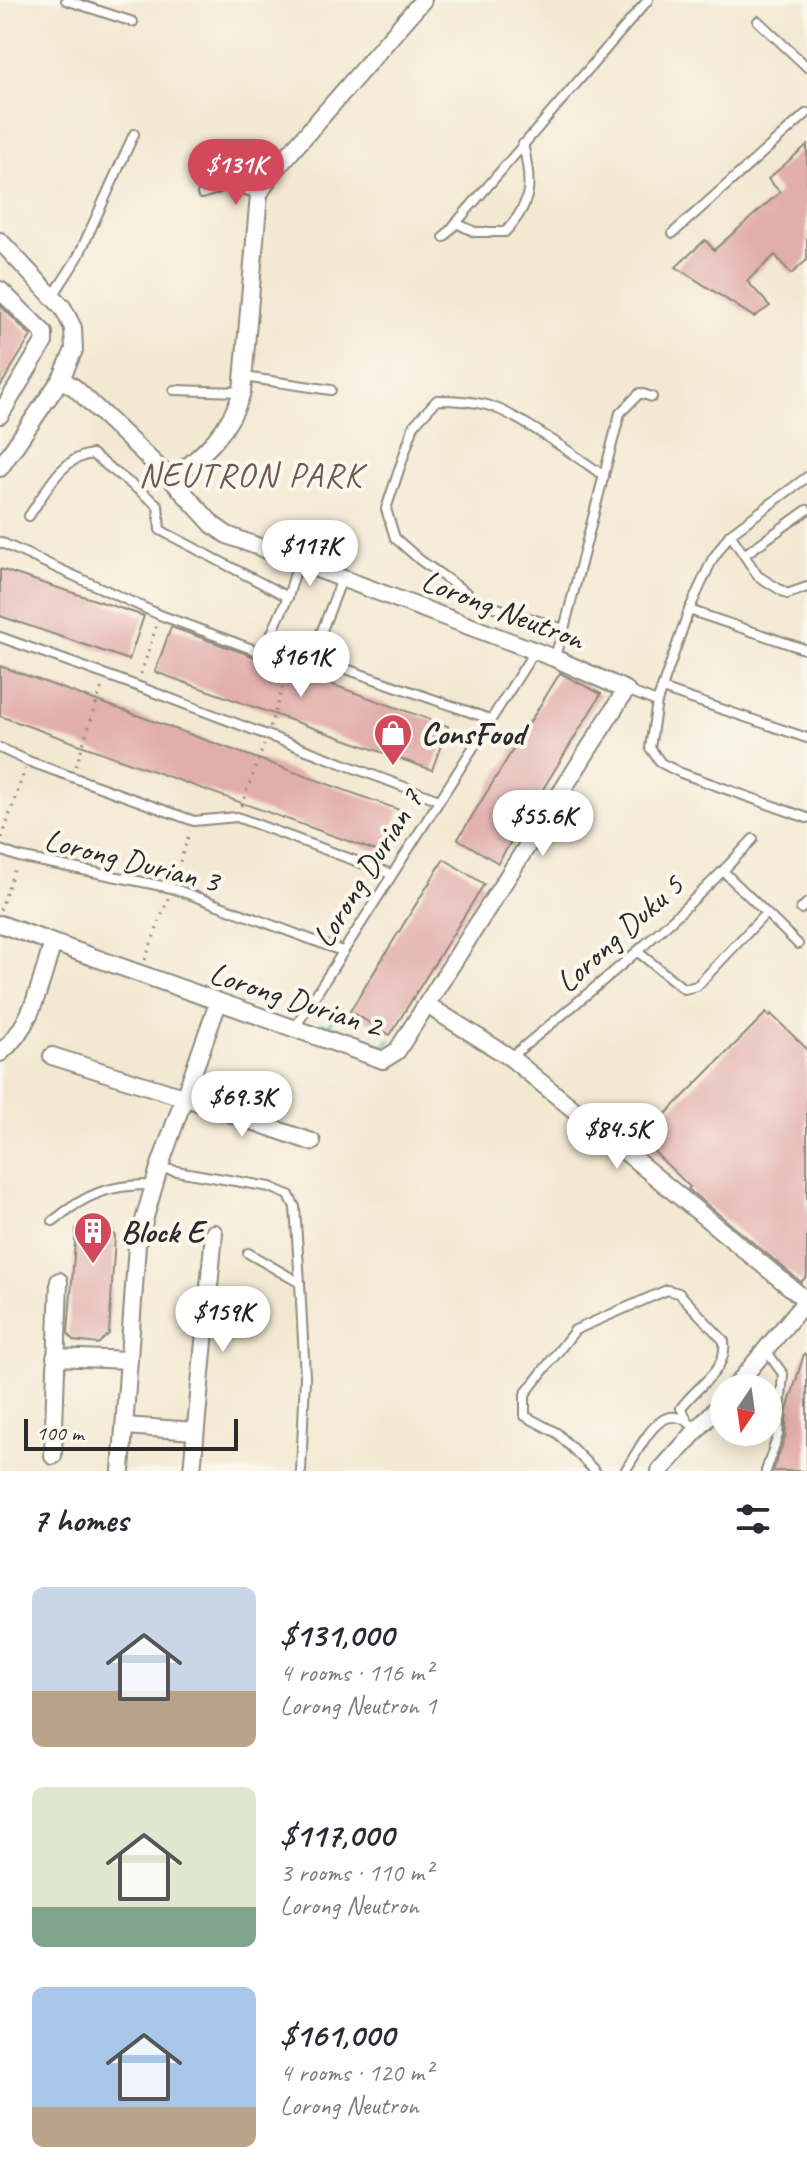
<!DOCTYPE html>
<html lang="en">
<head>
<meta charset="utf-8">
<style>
  body { margin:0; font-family:Caveat,sans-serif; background:#f7f7f7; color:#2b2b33; height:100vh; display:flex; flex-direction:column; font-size:30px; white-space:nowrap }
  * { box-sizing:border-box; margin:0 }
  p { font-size:26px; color:#7c7c81 }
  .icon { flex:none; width:44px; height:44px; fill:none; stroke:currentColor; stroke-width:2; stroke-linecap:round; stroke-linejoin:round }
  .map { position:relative; height:1471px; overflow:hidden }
  .sheet { display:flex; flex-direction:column; background:#fff; flex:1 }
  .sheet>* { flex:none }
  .needle { width:52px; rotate:193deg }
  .controls { position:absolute; left:710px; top:1374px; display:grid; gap:16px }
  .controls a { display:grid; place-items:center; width:72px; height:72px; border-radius:50%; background:#fff; box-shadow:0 4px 20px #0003; font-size:40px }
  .scale { position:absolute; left:24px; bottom:20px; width:214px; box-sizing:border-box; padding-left:8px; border:4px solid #2b2b2b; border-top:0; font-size:22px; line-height:28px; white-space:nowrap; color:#2b2b2b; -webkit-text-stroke:6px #fbf7ec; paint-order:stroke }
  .price { position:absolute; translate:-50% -68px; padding:0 18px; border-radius:28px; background:#fff; color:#222; font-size:26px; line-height:52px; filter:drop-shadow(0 2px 4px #0008) }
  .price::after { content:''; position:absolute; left:50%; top:48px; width:24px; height:18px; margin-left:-12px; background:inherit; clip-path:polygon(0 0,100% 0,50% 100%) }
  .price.on { background:#d1495b; color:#fff }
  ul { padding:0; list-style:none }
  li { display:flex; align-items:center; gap:24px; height:200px; padding:0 32px }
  li span { display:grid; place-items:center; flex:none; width:224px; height:160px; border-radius:12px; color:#555 }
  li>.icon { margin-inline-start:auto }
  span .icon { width:96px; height:96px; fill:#fffc; stroke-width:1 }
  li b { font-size:34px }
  h2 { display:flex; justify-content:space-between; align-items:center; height:96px; padding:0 32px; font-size:34px }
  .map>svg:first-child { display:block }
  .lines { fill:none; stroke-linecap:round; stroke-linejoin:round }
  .stream { stroke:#47b4c3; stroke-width:4 }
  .building { fill:#e2aeac }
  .lane-casing { stroke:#8f8a7e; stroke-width:12 }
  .street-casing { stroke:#8f8a7e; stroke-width:20 }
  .path { stroke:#8f8a7e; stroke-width:3; stroke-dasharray:2 6; stroke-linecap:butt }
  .lane { stroke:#fff; stroke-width:8 }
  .street { stroke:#fff; stroke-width:16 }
  .labels { text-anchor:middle; stroke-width:8; stroke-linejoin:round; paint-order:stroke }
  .street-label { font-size:32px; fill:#2b2b2b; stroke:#fbf7ec }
  .poi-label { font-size:32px; font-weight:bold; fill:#2b2b2b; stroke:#fbf7ec; text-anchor:start }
  .neighbourhood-label { font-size:34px; letter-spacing:2px; fill:#6b5958; stroke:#fbf7ec }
</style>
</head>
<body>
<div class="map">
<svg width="807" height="1471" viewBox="0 0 807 1471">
  <rect width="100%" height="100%" fill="#fbf7ec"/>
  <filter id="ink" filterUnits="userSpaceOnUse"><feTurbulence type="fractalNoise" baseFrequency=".0125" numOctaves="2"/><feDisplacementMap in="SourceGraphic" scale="16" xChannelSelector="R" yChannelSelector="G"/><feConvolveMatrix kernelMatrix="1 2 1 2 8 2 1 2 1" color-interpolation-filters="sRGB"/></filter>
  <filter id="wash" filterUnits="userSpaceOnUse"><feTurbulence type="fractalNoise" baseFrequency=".006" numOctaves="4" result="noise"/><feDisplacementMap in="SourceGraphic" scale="32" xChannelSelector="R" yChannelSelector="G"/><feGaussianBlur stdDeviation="1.8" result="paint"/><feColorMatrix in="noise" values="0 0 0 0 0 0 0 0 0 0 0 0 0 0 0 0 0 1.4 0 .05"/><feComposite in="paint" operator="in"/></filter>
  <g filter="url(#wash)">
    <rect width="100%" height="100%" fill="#f3e8d1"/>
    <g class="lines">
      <!-- stream -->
      <g class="stream">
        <path d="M322,1024l62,23 5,-7"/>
        <path d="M328,1027l10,-17"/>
      </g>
    </g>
    <g id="blocks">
      <!-- building -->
      <g class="building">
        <path d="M807,145v115l-16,14 -16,-19 -28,26 23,25 -16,11 -78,-50 29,-27 9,10 66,-58 -12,-13z"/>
        <path d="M1,306l30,30 -31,51v-79z"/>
        <path d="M0,569l144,47 -15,44 -129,-44z"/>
        <path d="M171,627l277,99 -16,44 -277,-98z"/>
        <path d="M0,666l400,144 -16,44 -384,-138z"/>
        <path d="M560,673l41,21 -103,169 -40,-24z"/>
        <path d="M444,859l40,25 -94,151 -40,-24z"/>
        <path d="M766,1013l4,4 1,-3 36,35v227l-6,6 -113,-93 2,-2 -44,-43 8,-8 -5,-5z"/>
        <path d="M84,1222h20l11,14 -6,98 -11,10 -24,-3 -6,-8 8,-104z"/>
        <path d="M804,1354l3,1v116h-34l12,-34 2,-27z"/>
      </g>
    </g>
  </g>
  <g filter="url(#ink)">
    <use href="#blocks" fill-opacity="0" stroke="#8f8a7e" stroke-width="2"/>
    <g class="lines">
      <defs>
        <g id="lane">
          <path d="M66,0l67,22"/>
          <path d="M758,21l49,46"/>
          <path d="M202,194l26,-9 31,9"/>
          <path d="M456,223l19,9h30c28,-29 27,-50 18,-88"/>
          <path d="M673,233l134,-120"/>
          <path d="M444,237l204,-237"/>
          <path d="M53,296l25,-39 56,-123"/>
          <path d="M244,377l87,13"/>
          <path d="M174,390l67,2"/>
          <path d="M807,477l-77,57 -18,26 -23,50 -32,92 -7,46 11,15 20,10 126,45"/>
          <path d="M29,516c17,-24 31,-58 63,-62l66,51 2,25 128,67"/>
          <path d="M730,534l28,42 29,18 20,-7"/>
          <path d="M0,542l160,73 103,38 31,-2 196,68"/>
          <path d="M744,555l63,-45"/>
          <path d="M689,610l118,40"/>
          <path d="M564,629l-83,-26 -61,-43 -25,-22 -9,-29 28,-84 23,-25c17,0 34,1 50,5 27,7 92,53 117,71"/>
          <path d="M0,637l137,49 302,114"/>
          <path d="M263,653l25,-56 10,-34"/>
          <path d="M312,656l30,-77"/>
          <path d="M554,658l10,-29 56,-216 20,-20 12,4"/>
          <path d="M662,689l145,49"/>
          <path d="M626,690l31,12"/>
          <path d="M0,748l28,13 166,60 43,-4 154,57"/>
          <path d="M0,850l19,7 153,31 170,63"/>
          <path d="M723,871l75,73"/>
          <path d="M801,909l6,-6"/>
          <path d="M638,952l46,37 13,-3 69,-73"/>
          <path d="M294,1029l240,-377"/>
          <path d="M511,1057c84,-69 168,-137 242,-218"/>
          <path d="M159,1168l111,19 19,8 6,12 5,76"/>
          <path d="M53,1221c33,-27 57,-37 100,-36"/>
          <path d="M248,1253l52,30 5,94 -4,94"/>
          <path d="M595,1471l-38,-38 -32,-17v-22l50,-64 92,-40 12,3 45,48c4,30 -27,44 -43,67l6,12"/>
          <path d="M625,1471c19,-28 37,-78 72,-41"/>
          <path d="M766,1471l12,-36 5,-61 -16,-22"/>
        </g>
        <g id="street">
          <path d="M0,241l63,67 10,20 1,22 -13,29 -61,89"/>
          <path d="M0,290l44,43v9l-44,73"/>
          <path d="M172,480c32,-27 57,-47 70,-88l17,-198 11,-18 153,-176"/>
          <path d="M0,924l383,136 14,-9 229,-361 -72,-32 -327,-123 -14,-10 -41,-45 -97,-92 -14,-9"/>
          <path d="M427,1005l84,53 296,243"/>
          <path d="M0,1053c33,-27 40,-70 53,-110"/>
          <path d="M52,1056l134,42 126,44"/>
          <path d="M55,1357l74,3"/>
          <path d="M734,1388l71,-86"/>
          <path d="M125,1426l70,5"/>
          <path d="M53,1456l6,-175"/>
          <path d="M121,1471l16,-226 22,-77 59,-165"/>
          <path d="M192,1471l22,-238"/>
          <path d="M660,1471l64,-71"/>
        </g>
      </defs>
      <!-- lane casing -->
      <use href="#lane" class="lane-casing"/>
      <!-- street casing -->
      <use href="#street" class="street-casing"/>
      <!-- path -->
      <g class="path">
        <path d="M141,674l16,-50"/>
        <path d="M270,727l21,-66"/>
        <path d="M76,766l26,-80"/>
        <path d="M241,806l23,-61"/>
        <path d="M2,838l23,-69"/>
        <path d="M175,877l15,-46"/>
        <path d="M0,910l15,-42"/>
        <path d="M145,960l24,-64"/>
      </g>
      <!-- lane -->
      <use href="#lane" class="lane"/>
      <!-- street -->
      <use href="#street" class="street"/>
    </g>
  </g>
  <!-- icons -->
  <defs>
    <symbol id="shop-pin" viewBox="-11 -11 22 30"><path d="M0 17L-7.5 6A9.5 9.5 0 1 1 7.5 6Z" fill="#d1495b" stroke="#fbf7ec"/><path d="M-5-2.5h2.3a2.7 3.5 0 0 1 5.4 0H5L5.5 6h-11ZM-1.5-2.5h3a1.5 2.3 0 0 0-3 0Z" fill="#fff"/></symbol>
    <symbol id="building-pin" viewBox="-11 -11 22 30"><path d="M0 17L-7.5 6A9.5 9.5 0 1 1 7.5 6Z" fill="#d1495b" stroke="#fbf7ec"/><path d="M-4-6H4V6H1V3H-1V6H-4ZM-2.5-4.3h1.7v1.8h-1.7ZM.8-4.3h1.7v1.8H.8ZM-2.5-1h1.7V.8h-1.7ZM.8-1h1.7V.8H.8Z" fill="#fff"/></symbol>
  </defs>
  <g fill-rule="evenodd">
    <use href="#shop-pin" x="371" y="711" width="44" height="60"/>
    <use href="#building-pin" x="71" y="1209" width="44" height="60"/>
  </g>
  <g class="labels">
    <!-- street labels -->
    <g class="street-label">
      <text transform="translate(503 609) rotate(21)" y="11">Lorong Neutron</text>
      <text transform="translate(132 860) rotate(14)" y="11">Lorong Durian 3</text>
      <text transform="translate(367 868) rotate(-58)" y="11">Lorong Durian 7</text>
      <text transform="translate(619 933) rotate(-42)" y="11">Lorong Duku 5</text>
      <text transform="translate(296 999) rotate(18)" y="11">Lorong Durian 2</text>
    </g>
    <!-- poi labels -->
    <g class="poi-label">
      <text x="421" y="744">ConsFood</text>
      <text x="121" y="1242">Block E</text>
    </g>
    <!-- neighbourhood labels -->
    <g class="neighbourhood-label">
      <text x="251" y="486">NEUTRON PARK</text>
    </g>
  </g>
</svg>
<div class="controls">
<a><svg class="needle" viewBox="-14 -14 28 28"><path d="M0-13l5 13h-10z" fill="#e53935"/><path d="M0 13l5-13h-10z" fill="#7c7c81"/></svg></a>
</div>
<div class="scale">100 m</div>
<b class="price on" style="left:236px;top:207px">$131K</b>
<b class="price" style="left:310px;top:588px">$117K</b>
<b class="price" style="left:301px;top:699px">$161K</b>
<b class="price" style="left:543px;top:858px">$55.6K</b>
<b class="price" style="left:242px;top:1139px">$69.3K</b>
<b class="price" style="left:617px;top:1171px">$84.5K</b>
<b class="price" style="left:223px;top:1354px">$159K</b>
</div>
<section class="sheet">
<h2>7 homes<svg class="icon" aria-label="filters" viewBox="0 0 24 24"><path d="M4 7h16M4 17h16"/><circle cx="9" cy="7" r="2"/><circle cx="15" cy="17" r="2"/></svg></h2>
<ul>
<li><span style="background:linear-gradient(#c9d6e8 65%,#b9a48a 0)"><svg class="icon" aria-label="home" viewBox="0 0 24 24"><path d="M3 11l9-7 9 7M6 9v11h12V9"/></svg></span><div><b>$131,000</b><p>4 rooms · 116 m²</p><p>Lorong Neutron 1</p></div></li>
<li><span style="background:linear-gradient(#dfe7d0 75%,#7fa58c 0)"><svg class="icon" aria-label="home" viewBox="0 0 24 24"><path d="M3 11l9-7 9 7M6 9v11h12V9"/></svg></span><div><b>$117,000</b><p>3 rooms · 110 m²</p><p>Lorong Neutron</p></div></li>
<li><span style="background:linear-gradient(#a9c7e8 75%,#b9a48a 0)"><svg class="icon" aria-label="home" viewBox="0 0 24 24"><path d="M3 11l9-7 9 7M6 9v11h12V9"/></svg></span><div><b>$161,000</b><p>4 rooms · 120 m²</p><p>Lorong Neutron</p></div></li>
</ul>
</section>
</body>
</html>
